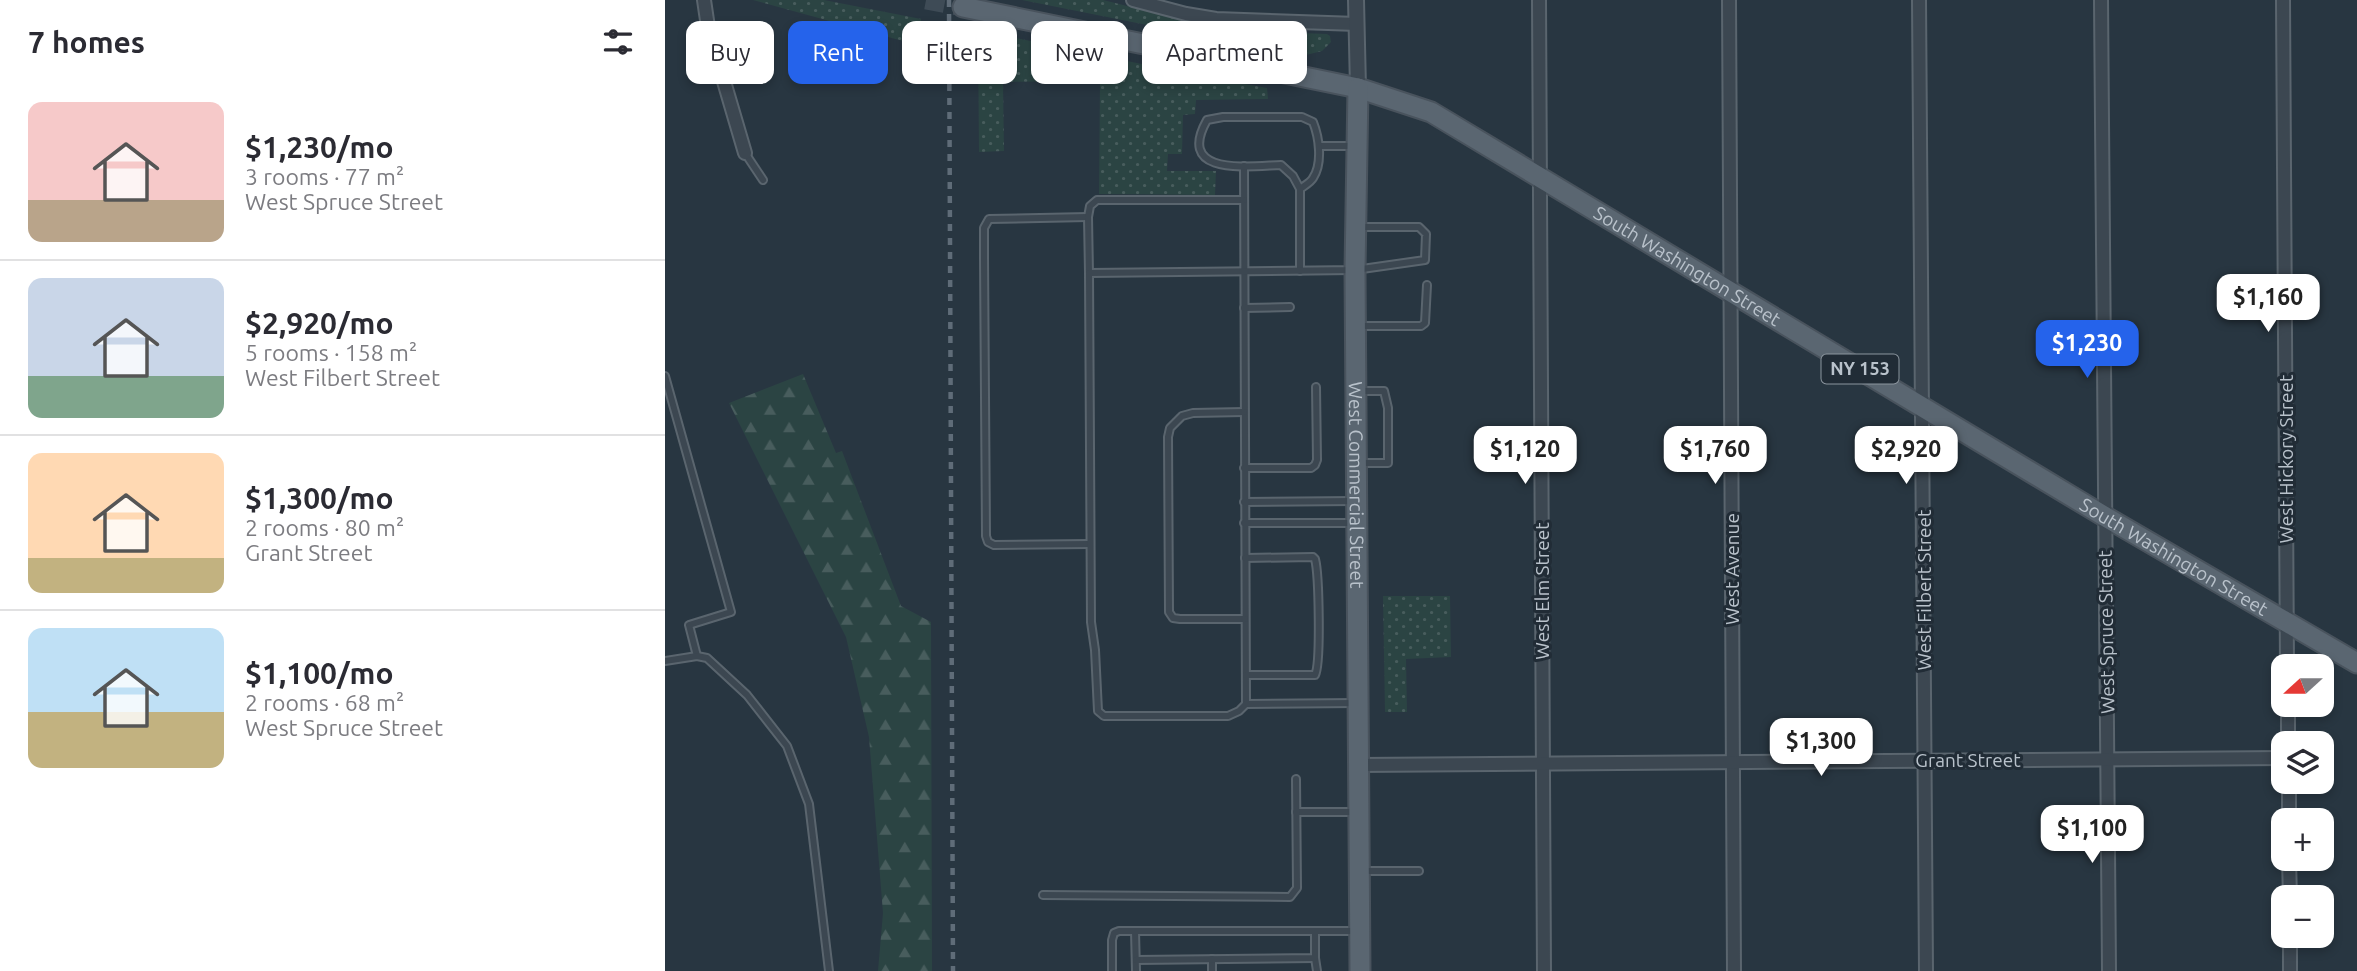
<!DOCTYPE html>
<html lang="en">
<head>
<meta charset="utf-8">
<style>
  body { margin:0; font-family:Ubuntu,sans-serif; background:#f7f7f7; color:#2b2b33; height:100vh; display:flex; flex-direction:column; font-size:26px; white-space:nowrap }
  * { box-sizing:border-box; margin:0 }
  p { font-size:23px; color:#7c7c81 }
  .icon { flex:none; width:38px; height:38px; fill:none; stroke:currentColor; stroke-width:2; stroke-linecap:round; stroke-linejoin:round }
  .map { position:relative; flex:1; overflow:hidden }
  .panel { display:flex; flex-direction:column; background:#fff; width:665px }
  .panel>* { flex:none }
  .banner { position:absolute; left:21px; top:21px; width:665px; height:63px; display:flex; gap:14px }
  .needle { width:46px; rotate:249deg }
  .buttons { position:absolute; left:1606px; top:654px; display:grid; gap:14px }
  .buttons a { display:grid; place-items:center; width:63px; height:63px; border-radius:14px; background:#fff; box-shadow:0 4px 10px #0003; font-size:35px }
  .price { position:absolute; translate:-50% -60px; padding:0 16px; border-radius:14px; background:#fff; color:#222; font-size:23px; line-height:46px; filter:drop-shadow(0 2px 4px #0008) }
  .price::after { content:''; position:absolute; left:50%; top:42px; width:21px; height:16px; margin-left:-10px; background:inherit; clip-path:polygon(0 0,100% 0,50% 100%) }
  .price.selected { background:#2563eb; color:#fff }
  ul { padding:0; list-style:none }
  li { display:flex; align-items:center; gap:21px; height:175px; padding:0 28px }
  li+li { border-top:2px solid #e1e1e2 }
  li span { display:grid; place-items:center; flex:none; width:196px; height:140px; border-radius:14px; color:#555 }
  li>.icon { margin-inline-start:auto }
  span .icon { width:84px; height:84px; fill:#fffc; stroke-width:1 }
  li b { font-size:30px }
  h2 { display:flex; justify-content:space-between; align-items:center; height:84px; padding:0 28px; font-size:30px }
  .tag { padding:0 24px; border-radius:14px; background:#fff; box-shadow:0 4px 10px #0003; font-size:24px; line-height:63px }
  .tag.selected { background:#2563eb; color:#fff }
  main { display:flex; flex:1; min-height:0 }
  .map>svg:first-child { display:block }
  .grass { fill:url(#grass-dots) }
  .forest { fill:url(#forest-firs) }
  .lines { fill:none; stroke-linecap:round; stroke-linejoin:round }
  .primary-tunnel { stroke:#3e4b56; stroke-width:19; stroke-dasharray:19 10; stroke-linecap:butt }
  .service-casing { stroke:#5a656e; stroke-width:10 }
  .minor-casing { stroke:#5a656e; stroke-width:16 }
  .tertiary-casing { stroke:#5a656e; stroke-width:18 }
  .primary-casing { stroke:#49535d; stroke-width:23 }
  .service { stroke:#3c4751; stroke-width:6 }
  .minor { stroke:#3c4751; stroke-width:12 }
  .tertiary { stroke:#3c4751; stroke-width:14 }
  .primary { stroke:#5a6671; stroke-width:19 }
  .rail { stroke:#5f6c78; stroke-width:4.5; stroke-dasharray:7 7; stroke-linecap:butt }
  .labels { text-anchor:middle; stroke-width:6; stroke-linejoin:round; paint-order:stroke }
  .shield { fill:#212c36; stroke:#8b959e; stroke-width:2 }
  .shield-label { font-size:18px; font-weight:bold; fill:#b9c2cb }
  .street-label { font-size:19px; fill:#b9c2cb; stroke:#212c36 }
</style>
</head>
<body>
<main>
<section class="panel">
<h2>7 homes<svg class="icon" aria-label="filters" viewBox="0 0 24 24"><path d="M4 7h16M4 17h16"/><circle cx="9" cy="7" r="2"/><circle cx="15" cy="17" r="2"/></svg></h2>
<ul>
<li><span style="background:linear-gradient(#f6c9c9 70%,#b9a48a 0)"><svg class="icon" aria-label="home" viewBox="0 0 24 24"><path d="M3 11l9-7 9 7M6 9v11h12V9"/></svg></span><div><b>$1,230/mo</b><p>3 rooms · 77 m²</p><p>West Spruce Street</p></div></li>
<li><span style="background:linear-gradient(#c9d6e8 70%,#7fa58c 0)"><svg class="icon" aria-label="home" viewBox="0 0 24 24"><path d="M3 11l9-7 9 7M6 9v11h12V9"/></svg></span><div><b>$2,920/mo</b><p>5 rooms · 158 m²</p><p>West Filbert Street</p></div></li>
<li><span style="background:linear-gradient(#ffd9b3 75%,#c2b280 0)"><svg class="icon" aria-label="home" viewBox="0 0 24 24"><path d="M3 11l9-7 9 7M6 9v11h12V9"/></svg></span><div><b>$1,300/mo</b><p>2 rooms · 80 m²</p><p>Grant Street</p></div></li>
<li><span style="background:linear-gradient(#bfe0f5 60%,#c2b280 0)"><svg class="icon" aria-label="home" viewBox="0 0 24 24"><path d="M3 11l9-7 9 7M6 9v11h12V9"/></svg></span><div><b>$1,100/mo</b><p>2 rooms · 68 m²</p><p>West Spruce Street</p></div></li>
</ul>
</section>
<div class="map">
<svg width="1692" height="971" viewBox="0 0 1692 971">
  <defs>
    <pattern id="grass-dots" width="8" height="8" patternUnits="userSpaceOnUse" patternTransform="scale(1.75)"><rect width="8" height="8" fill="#2b4443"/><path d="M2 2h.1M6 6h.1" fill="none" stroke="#485d5d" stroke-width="1.8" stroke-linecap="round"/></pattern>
    <pattern id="forest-firs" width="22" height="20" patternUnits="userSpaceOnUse" patternTransform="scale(1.75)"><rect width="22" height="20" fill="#2b4443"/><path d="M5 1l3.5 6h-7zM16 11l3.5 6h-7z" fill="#485d5d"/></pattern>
  </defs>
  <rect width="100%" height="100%" fill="#283641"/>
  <!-- grass -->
  <g class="grass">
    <path d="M88,0h71l97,19v27z"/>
    <path d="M357,0h81l121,30 103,4 3,2 1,6 -9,9 -20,5z"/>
    <path d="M313,30l207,43 82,15 1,11 -72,1 -1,14 -12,1 -1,39h-14l-1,17h49l-1,24 -116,-1 1,-113 -97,1 1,69 -25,1z"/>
    <path d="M718,596h67l1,61 -45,2 1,53h-22z"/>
  </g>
  <!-- forest -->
  <path class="forest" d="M138,374l33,79 6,-2 59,155 30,16 1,349h-54l5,-58 -14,-176 -23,-100 -117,-234z"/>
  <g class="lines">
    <!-- primary-tunnel -->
    <path class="primary-tunnel" d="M261,0l37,7"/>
    <defs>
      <g id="service">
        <path d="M654,146h36"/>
        <path d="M80,153l18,27"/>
        <path d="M579,166l2,538"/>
        <path d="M423,217l-99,2 -5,9v30l2,278 2,6 6,3 96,-1"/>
        <path d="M635,271v-82l-7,-13 -12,-11c-31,1 -106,12 -74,-45l16,-3h79l11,5c6,15 10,41 0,56 -2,4 -9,8 -13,11"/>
        <path d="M424,273l-1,-56 2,-11 7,-6h147"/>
        <path d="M579,308l46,-1"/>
        <path d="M693,326h63l4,-3 2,-38"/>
        <path d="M0,376l66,236 -42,13 8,31"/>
        <path d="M579,412l-51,1 -11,3 -12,12 -2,9 1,175 4,6 7,1h65"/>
        <path d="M693,463h30v-55l-4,-17h-24"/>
        <path d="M579,468h67l4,-3 2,-5 -1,-73"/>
        <path d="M579,502l111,-1"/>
        <path d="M579,523h110"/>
        <path d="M580,558l68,-1 2,2c4,15 6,105 0,116h-69"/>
        <path d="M0,661l32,-5 10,2 40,37 40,51 22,58 20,167"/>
        <path d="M692,703l-111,1 -7,7 -11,5h-124l-6,-5 -3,-61 -4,-28 -2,-349 266,-3 70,-10 1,-26 -7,-7h-59"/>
        <path d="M631,812h61"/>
        <path d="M696,871h58"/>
        <path d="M378,895l247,2 7,-9 -1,-109"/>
        <path d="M470,931l1,40"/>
        <path d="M650,958l2,13"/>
        <path d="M547,959v12"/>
        <path d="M471,960l179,-2v-27"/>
        <path d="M447,971v-31l2,-7 5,-2h239"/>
      </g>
      <g id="minor">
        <path d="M39,0l4,27 37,126"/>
        <path d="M468,0l53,14 30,5 141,5"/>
        <path d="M874,0l5,971"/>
        <path d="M1064,0l5,971"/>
        <path d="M1254,0l7,971"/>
        <path d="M1436,0l8,971"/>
        <path d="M1618,0l4,667"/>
        <path d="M1623,705v39"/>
        <path d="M694,765l925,-7"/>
        <path d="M1624,782v39"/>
        <path d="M1624,859l1,39"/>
        <path d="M1625,936v35"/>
      </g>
      <path id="tertiary" d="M691,0l2,88"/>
      <g id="primary">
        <path id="s1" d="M298,7l395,81 73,24 673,404 253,147"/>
        <path id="s2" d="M693,88l-3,182 5,701"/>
      </g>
    </defs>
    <!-- service casing -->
    <use href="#service" class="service-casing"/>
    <!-- minor casing -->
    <use href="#minor" class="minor-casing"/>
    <!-- tertiary casing -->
    <use href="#tertiary" class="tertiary-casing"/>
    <!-- primary casing -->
    <use href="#primary" class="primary-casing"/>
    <!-- service -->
    <use href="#service" class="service"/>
    <!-- minor -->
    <use href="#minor" class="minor"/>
    <!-- tertiary -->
    <use href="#tertiary" class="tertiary"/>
    <!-- primary -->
    <use href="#primary" class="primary"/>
    <!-- rail -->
    <path class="rail" d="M284,0l4,971"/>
  </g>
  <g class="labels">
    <!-- shield labels -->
    <rect class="shield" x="1156.5" y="354.5" width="77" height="29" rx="5"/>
    <g class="shield-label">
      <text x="1195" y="375">NY 153</text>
    </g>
    <!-- street labels -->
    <g class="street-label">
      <text dy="7" stroke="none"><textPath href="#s1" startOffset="779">South Washington Street</textPath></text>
      <text transform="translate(1621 459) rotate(-90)" y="7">West Hickory Street</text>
      <text dy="7" stroke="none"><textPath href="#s2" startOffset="397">West Commercial Street</textPath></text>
      <text dy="7" stroke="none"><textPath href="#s1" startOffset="1346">South Washington Street</textPath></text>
      <text transform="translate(1067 569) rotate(-90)" y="7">West Avenue</text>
      <text transform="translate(1259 590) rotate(-90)" y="7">West Filbert Street</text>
      <text transform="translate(877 591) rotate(-90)" y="7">West Elm Street</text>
      <text transform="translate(1441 632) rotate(-91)" y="7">West Spruce Street</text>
      <text x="1303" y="767">Grant Street</text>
    </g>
  </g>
</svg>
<div class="buttons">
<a><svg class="needle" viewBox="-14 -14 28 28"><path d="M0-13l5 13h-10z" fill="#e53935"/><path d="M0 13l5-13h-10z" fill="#7c7c81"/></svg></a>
<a><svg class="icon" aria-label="layers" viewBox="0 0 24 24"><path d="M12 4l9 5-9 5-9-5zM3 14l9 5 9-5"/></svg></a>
<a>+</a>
<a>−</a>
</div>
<b class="price" style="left:1603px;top:334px">$1,160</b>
<b class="price selected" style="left:1422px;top:380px">$1,230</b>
<b class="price" style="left:860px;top:486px">$1,120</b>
<b class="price" style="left:1050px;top:486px">$1,760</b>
<b class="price" style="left:1241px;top:486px">$2,920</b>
<b class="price" style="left:1156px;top:778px">$1,300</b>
<b class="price" style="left:1427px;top:865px">$1,100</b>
<div class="banner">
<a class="tag">Buy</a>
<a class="tag selected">Rent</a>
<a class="tag">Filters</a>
<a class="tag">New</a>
<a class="tag">Apartment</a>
</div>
</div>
</main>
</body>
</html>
